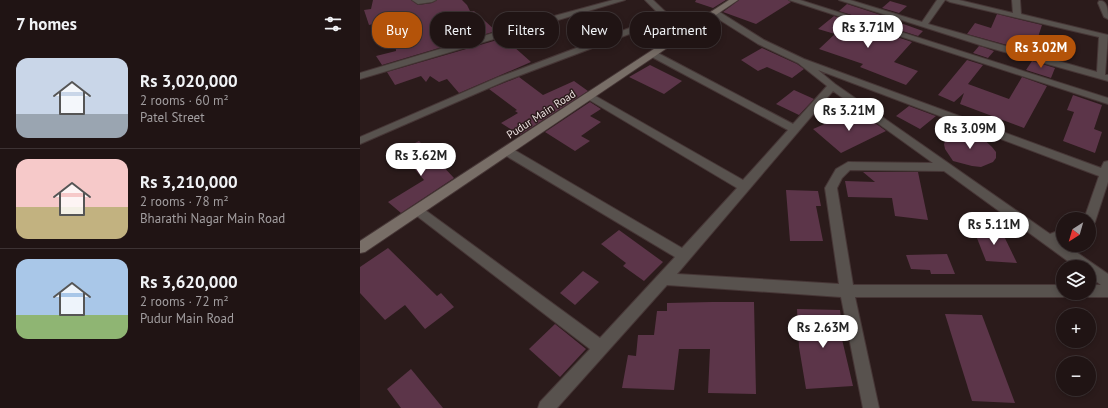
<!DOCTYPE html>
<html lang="en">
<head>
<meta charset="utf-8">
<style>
  body { margin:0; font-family:"PT Sans",sans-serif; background:#281d1d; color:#f1f3f6; height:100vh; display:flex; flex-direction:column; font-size:15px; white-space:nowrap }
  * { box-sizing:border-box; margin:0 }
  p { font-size:13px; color:#a29ea0 }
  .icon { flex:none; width:22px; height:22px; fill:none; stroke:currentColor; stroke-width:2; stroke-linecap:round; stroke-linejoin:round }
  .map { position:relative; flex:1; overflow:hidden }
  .details { display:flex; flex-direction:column; background:#201414; width:360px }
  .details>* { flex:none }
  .hud { position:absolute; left:12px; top:12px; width:380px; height:36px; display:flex; gap:8px }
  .needle { width:26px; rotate:217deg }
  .fabs { position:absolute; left:696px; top:212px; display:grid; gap:8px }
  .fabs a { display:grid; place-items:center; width:40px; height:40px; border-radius:50%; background:#201414; box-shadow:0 2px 6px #0003,0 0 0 1px #3d3334; font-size:20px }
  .price { position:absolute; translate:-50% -34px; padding:0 9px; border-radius:14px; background:#fff; color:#222; font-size:13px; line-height:26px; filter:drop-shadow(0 1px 2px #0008) }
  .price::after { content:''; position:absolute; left:50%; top:24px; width:12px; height:9px; margin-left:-6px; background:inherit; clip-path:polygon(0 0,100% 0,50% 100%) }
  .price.selected { background:#b45309; color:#fff }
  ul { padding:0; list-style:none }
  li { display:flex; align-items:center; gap:12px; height:100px; padding:0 16px }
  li+li { border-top:1px solid #3d3334 }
  li span { display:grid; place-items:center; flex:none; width:112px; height:80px; border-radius:12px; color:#555 }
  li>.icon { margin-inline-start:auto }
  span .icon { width:48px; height:48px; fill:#fffc; stroke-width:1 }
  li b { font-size:17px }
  h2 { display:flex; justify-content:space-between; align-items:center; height:48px; padding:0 16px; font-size:17px }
  .pill { padding:0 14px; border-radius:16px; background:#201414; box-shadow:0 2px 6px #0003,0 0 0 1px #3d3334; font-size:14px; line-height:36px }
  .pill.selected { background:#b45309; color:#fff }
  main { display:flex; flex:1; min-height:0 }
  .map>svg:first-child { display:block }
  .building { fill:#5c3549 }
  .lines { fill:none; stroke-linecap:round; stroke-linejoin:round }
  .street-casing { stroke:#463636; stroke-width:2 }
  .secondary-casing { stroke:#463636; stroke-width:2 }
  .street { fill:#58524e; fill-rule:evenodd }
  .secondary { fill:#786e67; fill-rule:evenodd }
  .labels { text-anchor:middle; stroke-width:3; stroke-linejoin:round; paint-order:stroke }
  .street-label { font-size:11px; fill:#eadfde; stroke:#2b1b1b }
</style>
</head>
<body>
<main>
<section class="details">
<h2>7 homes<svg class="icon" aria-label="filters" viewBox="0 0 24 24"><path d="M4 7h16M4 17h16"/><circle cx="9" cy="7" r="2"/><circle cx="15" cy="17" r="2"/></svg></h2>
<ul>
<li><span style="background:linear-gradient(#c9d6e8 70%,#9aa5b1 0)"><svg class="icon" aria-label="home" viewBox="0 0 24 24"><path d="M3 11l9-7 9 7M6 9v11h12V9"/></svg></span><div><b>Rs 3,020,000</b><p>2 rooms · 60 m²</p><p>Patel Street</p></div></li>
<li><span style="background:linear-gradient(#f6c9c9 60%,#c2b280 0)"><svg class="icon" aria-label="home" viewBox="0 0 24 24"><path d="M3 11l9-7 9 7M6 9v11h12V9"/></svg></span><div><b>Rs 3,210,000</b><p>2 rooms · 78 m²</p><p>Bharathi Nagar Main Road</p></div></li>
<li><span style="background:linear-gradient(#a9c7e8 70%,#8fb573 0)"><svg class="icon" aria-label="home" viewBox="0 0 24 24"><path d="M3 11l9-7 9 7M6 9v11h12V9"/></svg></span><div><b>Rs 3,620,000</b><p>2 rooms · 72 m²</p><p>Pudur Main Road</p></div></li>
</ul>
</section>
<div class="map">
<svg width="748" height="408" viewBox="0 0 748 408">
  <rect width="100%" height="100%" fill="#2b1b1b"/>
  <!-- building -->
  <g class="building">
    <path d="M13,0h38l7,5 14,-2 5,-3h25l5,5 3,6h4l22,20 -114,34 -6,-9 20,-5 -2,-32 -25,6 -5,-15 7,-1z"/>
    <path d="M336,0h30l-13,8 -18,-6z"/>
    <path d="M379,0h49l3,2 -35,22 -33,-12z"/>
    <path d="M530,1l17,5 -8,7 -17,-5z"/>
    <path d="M487,4l46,15 -1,1 31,11 -5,5 -79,-25z"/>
    <path d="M637,14l45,11 -9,27 -66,-18 8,-11 16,5z"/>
    <path d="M474,16l78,26 -18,20 24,9 -12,14 -46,-18 3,-3 -44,-15 16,-15 -17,-5z"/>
    <path d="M144,38l27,24 -72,31 -12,-14 -8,3 -9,-6 -4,6 -5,-6 -26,9 -8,-13z"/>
    <path d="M682,44l23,7 -5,9 -24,-7z"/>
    <path d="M619,46l4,1 11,4 -6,7 -15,-5z"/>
    <path d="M402,48l35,16 7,5 -12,9 -25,-11 -9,4 -17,-11z"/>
    <path d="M607,60l16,5 -15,19 41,15 13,-22 25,9 -23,42 -64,-24 4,-11 -10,9 -16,-7z"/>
    <path d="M672,61l23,7 -4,10 -25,-8z"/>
    <path d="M290,65l32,16 -18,13 -35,-17z"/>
    <path d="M159,77l24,18 31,-14 14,10 -68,44 -19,-12 17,-10 -3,-2 2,-1 -28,-21z"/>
    <path d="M434,90l20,9 -15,16 -23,-11z"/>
    <path d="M713,95l29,10 -8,24 8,3 -7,21 -32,-12 11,-29 -7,-2z"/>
    <path d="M230,102l11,7 -11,7 11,6 -20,14 9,5 -15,10 -30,-19z"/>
    <path d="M549,106l24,9 3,1 -16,13 -24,-13z"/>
    <path d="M500,112l26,19 -45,22 -28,-24 21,-9 4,3z"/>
    <path d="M617,133l15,14 4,5v6l-3,4 -12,5 -9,-1 -19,-5 -8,-12 -1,-5 4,-10z"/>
    <path d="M59,141l35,37 -53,35 -13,-11 36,-22 -25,-29z"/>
    <path d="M503,172h55l10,48 -33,-4 -3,-18 -44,-1 -3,-16 30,1z"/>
    <path d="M426,190l32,1 3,15h-5l7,35h-33z"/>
    <path d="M613,228l28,2 16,33 -31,-2z"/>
    <path d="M259,230l44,32 -19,19 -21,-15 3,-3 -25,-19z"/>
    <path d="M28,248l49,48 4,-3 13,14 -29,22 -20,-24 -20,15 -25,-27v-26z"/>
    <path d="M587,254l8,20h-24l-1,-4 -19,-1 -5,-14z"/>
    <path d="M223,271l16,11 -24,23 -15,-12z"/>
    <path d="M352,302h42l2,92 -48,-1 2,-44h-31l-5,41 -52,-2 6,-33 8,1 2,-21h16l3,-24h10v-8z"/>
    <path d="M437,309l43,1 3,25h-2l12,51 -47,3 -7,-42z"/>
    <path d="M585,314l37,1 33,88 -43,-2z"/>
    <path d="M195,324l31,25 -26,28 -31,-28z"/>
    <path d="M51,369l32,39h-42l-14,-19z"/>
  </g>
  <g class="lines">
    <defs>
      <g id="street">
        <path d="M52,0h24l-4,2 -14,2z"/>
        <path d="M253,0h12l-265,79v-6l150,-45z"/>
        <path d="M285,0h8l20,19 23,9 -4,2 -22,-7 -30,7 -135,51 -145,63v-7l139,-60 136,-51 30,-6z"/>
        <path d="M429,0h11l308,98v6z"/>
        <path d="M479,0h11l72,22 15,-22h8l-17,24 169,48 2,-35 -149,-35 -4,-2h13l54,13 -1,-13h8l1,14 87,21 -3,40h3v6l-125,-35z"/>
        <path d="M739,1h3c6,2 6,12 6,18l-4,-2 -6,-14z"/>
        <path d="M352,11h6l46,29 40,19 297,109 3,-6 4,-1v21l-13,40 -2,3 -4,2v-8h-5l15,-43 -281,-106 17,14 215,150 13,-5v11l-3,1 3,2v2h3l42,29v23h-19l-5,-2 -1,-2h6v-8h12l-12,-9v-9h-13l-132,-96 -94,-1 -8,8 -5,10 16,97h210v8h6l-1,2 -5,2h-208l24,111h-16l-22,-111 -174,-12 -110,123h-19l2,-6 50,-53 -177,-136 -2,-3 2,-3 4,-2 4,2 179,131 75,-81 -172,-103 -1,-3 1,-3h8l171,100 55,-60 -151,-90 -2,-2 2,-2h6l151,86 45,-50 -138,-74 -1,-2 1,-2h6l137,72 34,-38 -29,-23 -40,-19 -46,-29zM473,91l100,72 -85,-1 -12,7 -11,19 14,96 -162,-10z"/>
      </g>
      <path id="secondary" d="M369,0h9l-373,252 -5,1v-12z"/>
    </defs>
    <!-- street casing -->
    <use href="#street" class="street-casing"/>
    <!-- secondary casing -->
    <use href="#secondary" class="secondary-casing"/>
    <!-- street -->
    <use href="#street" class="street"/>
    <!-- secondary -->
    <use href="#secondary" class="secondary"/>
  </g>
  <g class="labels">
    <!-- street labels -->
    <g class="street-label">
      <text transform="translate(181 114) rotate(-33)" y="4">Pudur Main Road</text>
    </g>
  </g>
</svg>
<div class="fabs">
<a><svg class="needle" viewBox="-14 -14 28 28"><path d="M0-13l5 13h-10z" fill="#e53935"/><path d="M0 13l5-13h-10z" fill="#a29ea0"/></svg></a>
<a><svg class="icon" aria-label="layers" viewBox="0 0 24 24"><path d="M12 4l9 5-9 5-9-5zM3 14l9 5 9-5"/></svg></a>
<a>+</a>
<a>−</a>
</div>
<b class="price" style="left:508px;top:49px">Rs 3.71M</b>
<b class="price selected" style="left:681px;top:69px">Rs 3.02M</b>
<b class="price" style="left:489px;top:132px">Rs 3.21M</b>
<b class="price" style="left:610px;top:150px">Rs 3.09M</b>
<b class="price" style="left:61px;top:177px">Rs 3.62M</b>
<b class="price" style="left:634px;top:246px">Rs 5.11M</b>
<b class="price" style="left:463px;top:349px">Rs 2.63M</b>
<div class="hud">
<a class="pill selected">Buy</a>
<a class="pill">Rent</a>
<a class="pill">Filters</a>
<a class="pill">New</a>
<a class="pill">Apartment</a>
</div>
</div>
</main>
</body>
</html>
